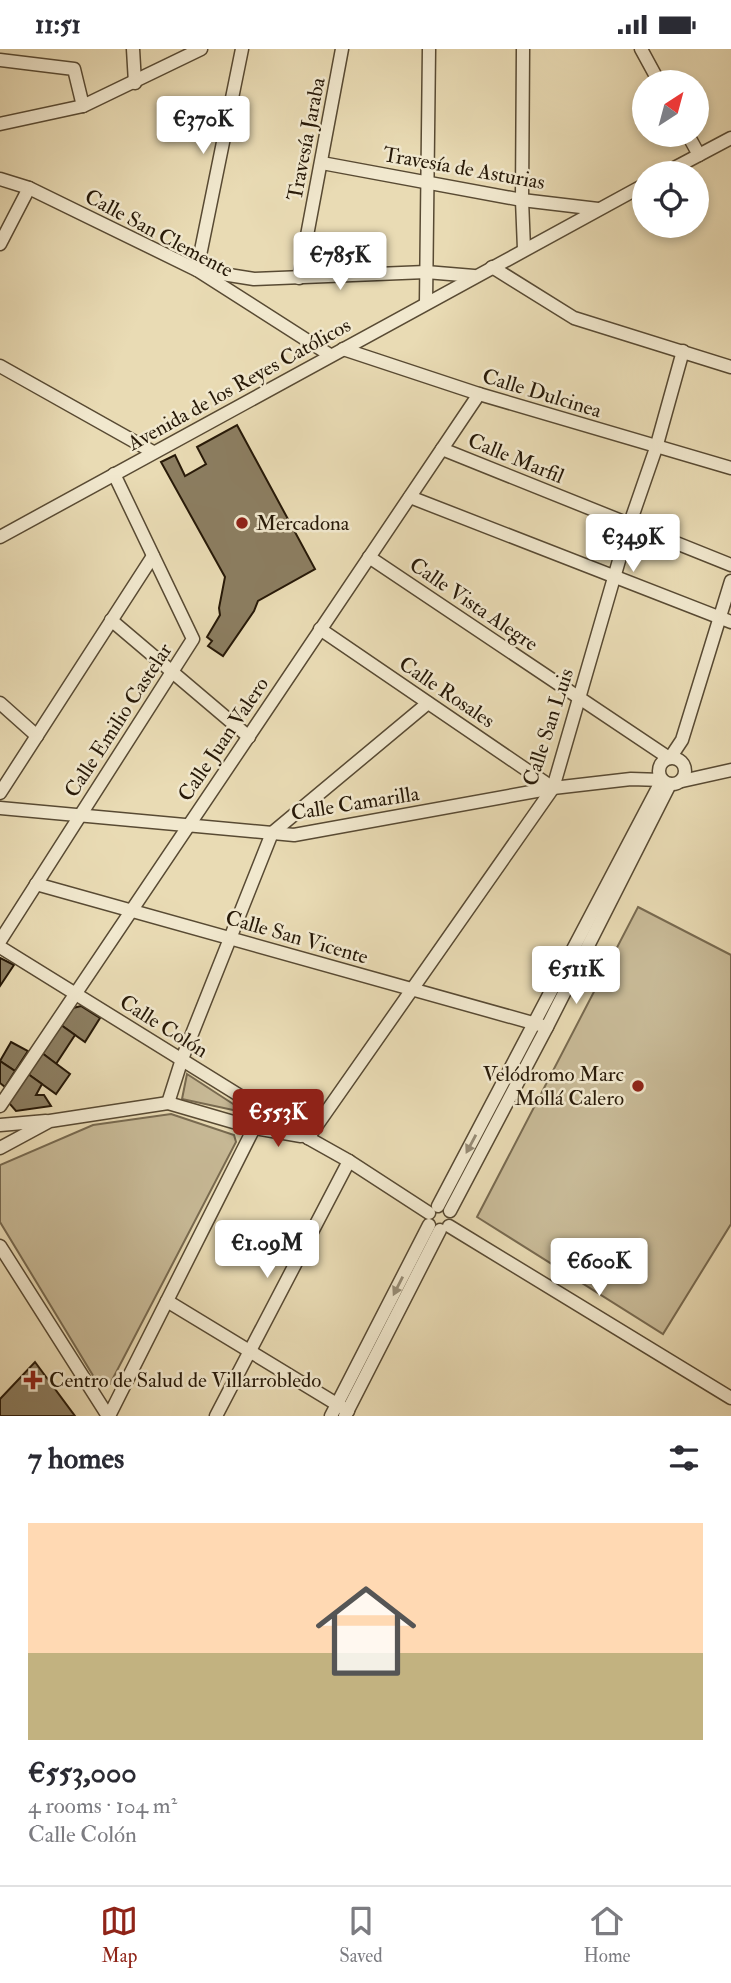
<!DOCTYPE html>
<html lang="en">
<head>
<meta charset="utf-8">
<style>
  body { margin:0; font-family:"IM FELL Double Pica",serif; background:#f7f7f7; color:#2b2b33; height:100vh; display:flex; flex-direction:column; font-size:26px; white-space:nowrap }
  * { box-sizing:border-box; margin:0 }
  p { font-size:23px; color:#7c7c81 }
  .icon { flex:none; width:38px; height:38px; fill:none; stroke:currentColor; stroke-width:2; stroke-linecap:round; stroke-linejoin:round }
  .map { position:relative; height:1367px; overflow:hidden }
  .sheet { display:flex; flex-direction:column; background:#fff; flex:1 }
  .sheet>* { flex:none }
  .needle { width:46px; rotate:36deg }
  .buttons { position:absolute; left:632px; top:21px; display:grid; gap:14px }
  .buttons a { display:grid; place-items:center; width:77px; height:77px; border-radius:50%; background:#fff; box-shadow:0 4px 10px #0003; font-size:35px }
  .price { position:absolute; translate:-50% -60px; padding:0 16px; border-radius:7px; background:#fff; color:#222; font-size:23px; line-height:46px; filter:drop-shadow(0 2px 4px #0008) }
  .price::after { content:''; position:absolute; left:50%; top:42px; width:21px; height:16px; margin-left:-10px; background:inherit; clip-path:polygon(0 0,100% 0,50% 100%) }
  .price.current { background:#8f2418; color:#fff }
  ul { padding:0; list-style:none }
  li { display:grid; align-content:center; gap:14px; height:371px; padding:0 28px }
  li+li { border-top:2px solid #e1e1e2 }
  li span { display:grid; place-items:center; height:217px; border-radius:0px; color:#555 }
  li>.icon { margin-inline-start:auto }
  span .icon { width:126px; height:126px; fill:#fffc; stroke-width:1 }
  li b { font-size:30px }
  h2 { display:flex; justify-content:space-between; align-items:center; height:84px; padding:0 28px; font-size:30px }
  .status { display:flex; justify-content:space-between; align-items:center; height:49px; padding:0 35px; background:#fff; direction:ltr }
  .status svg { height:19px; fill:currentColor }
  .menu { display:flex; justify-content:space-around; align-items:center; height:98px; border-top:2px solid #e1e1e2; background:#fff; font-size:19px; color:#7c7c81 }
  .menu a { display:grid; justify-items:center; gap:4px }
  .menu .current { color:#8f2418 }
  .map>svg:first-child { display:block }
  .green { fill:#c8ba97; stroke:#786a50; stroke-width:2 }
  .building { fill:#8c7e61; stroke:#271908; stroke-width:2 }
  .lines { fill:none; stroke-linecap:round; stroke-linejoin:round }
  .minor-casing { stroke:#584a33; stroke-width:15 }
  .minor { stroke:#f1e8ce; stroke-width:12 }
  .oneway { fill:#968b75 }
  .poi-dot { fill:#8f2418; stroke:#f1e8ce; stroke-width:2.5 }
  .labels { text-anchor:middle; stroke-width:5; stroke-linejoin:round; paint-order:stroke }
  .street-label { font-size:21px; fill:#271908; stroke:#f1e8ce }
  .poi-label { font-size:21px; fill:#271908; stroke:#f1e8ce; text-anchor:start }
</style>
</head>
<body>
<div class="status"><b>11:51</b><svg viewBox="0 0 49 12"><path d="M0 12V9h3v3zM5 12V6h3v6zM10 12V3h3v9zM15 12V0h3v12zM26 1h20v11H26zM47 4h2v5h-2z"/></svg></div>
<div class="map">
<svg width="731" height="1367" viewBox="0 0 731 1367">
  <rect width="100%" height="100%" fill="#e9dbb4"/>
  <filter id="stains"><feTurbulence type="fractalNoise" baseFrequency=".00286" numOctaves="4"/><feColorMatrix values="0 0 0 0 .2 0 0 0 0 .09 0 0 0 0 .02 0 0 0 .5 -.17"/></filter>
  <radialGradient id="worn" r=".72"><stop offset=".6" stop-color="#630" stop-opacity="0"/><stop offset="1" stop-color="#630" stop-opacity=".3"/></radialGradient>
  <!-- green -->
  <g class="green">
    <path d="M638,858l93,48v269l-68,110 -186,-117z"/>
    <path d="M187,1025l60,39 -65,-14z"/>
    <path d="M171,1065l63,21 2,7 -126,242 -10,3 -100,-165v-57l93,-40z"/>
  </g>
  <!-- building -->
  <g class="building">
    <path d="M237,376l78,144 -57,32 -4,10 -31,45 -15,-10 4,-5 -5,-4 13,-22 -1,-7 6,-31 -64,-115 14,-7 10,21 21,-12 -9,-17z"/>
    <path d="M0,909l14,7 -14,21z"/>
    <path d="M81,957l19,12 -15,24 -24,-17 12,-17z"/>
    <path d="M61,976l14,10 -19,29 -14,-11z"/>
    <path d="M11,993l17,9 -13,20 -15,-10z"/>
    <path d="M42,1004l28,21 -14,20 -28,-20z"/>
    <path d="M0,1012l15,10 -10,16 -5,-4z"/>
    <path d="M28,1025l14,10 -6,11h8l7,11 -35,5 -7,-8z"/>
    <path d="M35,1313l40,54h-75v-17z"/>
  </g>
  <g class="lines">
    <defs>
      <g id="minor">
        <path d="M133,0l2,34"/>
        <path d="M242,0l-45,221 57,9 172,-7 48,4"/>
        <path d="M523,0l-1,151 2,49"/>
        <path d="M641,0l18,33"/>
        <path d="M0,11l74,9 9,37"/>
        <path d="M0,75l83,-18 118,-57"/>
        <path d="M688,86l11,20"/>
        <path d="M322,114l200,37 76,9"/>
        <path d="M665,124l66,-35"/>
        <path d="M0,130l29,9 168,82 133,85"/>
        <path d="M0,195l29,-56"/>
        <path d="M492,218l82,51 157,49"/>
        <path d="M299,229l43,-229"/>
        <path d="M426,254l3,-254"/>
        <path d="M343,300l136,45 252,74"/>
        <path d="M0,317l153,86"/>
        <path d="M442,400l289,116"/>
        <path d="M410,448l321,125"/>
        <path d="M0,488l644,-352"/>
        <path d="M369,508l300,201"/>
        <path d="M111,571l138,117"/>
        <path d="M320,580l233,159"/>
        <path d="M0,654l37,33"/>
        <circle cx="672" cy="722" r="13"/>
        <path d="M670,709l12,-18 49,-159"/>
        <path d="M682,732l49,-11"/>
        <path d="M0,744l153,-237"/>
        <path d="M0,759l294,27 259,-47 78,-9 31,1 -224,426"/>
        <path d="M36,835l511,143"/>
        <path d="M0,892l193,-302 -79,-165"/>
        <path d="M0,898l308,191 41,23 80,52"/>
        <path d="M168,1054l14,-44 90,-226 156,-130"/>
        <path d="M0,1057l479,-712"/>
        <path d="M0,1076l46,-4"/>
        <path d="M308,1089l245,-350 76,-262 27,-78 27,-97"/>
        <path d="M0,1099l50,-27 118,-18 86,25 47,8"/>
        <path d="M450,1162l97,-184 123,-243"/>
        <path d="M449,1177l282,172"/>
        <path d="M0,1197l108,170"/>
        <path d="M167,1252l181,110"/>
        <path d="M109,1367l145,-288"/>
        <path d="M216,1367l133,-255"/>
        <path d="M331,1367l98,-191"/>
        <path d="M345,1367l95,-186"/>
      </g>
    </defs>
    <!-- minor casing -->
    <use href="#minor" class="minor-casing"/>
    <!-- minor -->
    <use href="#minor" class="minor"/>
  </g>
  <!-- one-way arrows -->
  <defs><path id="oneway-solid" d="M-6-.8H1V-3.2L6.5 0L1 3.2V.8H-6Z" transform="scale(1.75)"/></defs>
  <g class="oneway">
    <use href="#oneway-solid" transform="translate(471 1095) rotate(118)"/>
    <use href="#oneway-solid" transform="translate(398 1237) rotate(117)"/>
  </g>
  <!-- markers -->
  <g class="poi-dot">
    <circle cx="242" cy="474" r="7"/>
    <circle cx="638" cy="1037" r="7"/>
    <path d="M29.5 1320.5h7v7h7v7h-7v7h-7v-7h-7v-7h7z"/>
  </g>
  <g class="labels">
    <!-- street labels -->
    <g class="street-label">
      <text transform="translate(306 90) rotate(-79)" y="7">Travesía Jaraba</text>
      <text transform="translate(464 119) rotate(10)" y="7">Travesía de Asturias</text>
      <text transform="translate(159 184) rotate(28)" y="7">Calle San Clemente</text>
      <text transform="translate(239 335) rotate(-29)" y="7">Avenida de los Reyes Católicos</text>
      <text transform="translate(542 344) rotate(17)" y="7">Calle Dulcinea</text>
      <text transform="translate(516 409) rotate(22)" y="7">Calle Marfil</text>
      <text transform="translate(474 555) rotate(34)" y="7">Calle Vista Alegre</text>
      <text transform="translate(447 643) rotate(34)" y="7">Calle Rosales</text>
      <text transform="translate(118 671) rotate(-57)" y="7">Calle Emilio Castelar</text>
      <text transform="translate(548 678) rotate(-72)" y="7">Calle San Luis</text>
      <text transform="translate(223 690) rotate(-56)" y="7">Calle Juan Valero</text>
      <text transform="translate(355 754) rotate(-9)" y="7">Calle Camarilla</text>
      <text transform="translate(297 888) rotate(16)" y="7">Calle San Vicente</text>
      <text transform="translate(164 977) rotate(32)" y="7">Calle Colón</text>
    </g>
    <!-- poi labels -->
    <g class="poi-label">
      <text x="256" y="481">Mercadona</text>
      <text x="624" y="1032" text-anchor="end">Velódromo Marc<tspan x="624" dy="24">Mollá Calero</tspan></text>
      <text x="49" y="1338">Centro de Salud de Villarrobledo</text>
    </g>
  </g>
  <rect width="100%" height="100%" filter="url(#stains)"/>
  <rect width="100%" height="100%" fill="url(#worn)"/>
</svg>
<div class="buttons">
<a><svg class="needle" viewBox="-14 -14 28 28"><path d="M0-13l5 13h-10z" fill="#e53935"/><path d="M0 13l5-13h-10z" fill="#7c7c81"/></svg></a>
<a><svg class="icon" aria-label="locate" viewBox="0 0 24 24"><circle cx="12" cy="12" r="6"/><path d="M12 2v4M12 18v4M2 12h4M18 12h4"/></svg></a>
</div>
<b class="price" style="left:203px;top:107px">€370K</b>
<b class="price" style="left:340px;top:243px">€785K</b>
<b class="price" style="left:633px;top:525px">€349K</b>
<b class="price" style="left:576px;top:957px">€511K</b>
<b class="price current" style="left:278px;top:1100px">€553K</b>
<b class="price" style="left:267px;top:1231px">€1.09M</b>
<b class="price" style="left:599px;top:1249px">€600K</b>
</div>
<section class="sheet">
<h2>7 homes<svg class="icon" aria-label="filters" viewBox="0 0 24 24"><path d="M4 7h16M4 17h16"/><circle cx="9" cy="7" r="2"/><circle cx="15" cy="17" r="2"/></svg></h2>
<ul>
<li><span style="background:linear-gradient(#ffd9b3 60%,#c2b280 0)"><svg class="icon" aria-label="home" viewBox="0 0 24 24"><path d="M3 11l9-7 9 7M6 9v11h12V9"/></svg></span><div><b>€553,000</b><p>4 rooms · 104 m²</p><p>Calle Colón</p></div></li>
</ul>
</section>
<nav class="menu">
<a class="current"><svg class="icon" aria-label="map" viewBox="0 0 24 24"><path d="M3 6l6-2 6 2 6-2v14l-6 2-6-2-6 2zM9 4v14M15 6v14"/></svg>Map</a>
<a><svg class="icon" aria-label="saved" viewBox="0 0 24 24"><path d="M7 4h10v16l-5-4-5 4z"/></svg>Saved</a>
<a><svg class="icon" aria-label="home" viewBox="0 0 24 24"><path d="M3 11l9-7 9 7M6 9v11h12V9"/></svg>Home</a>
</nav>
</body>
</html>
